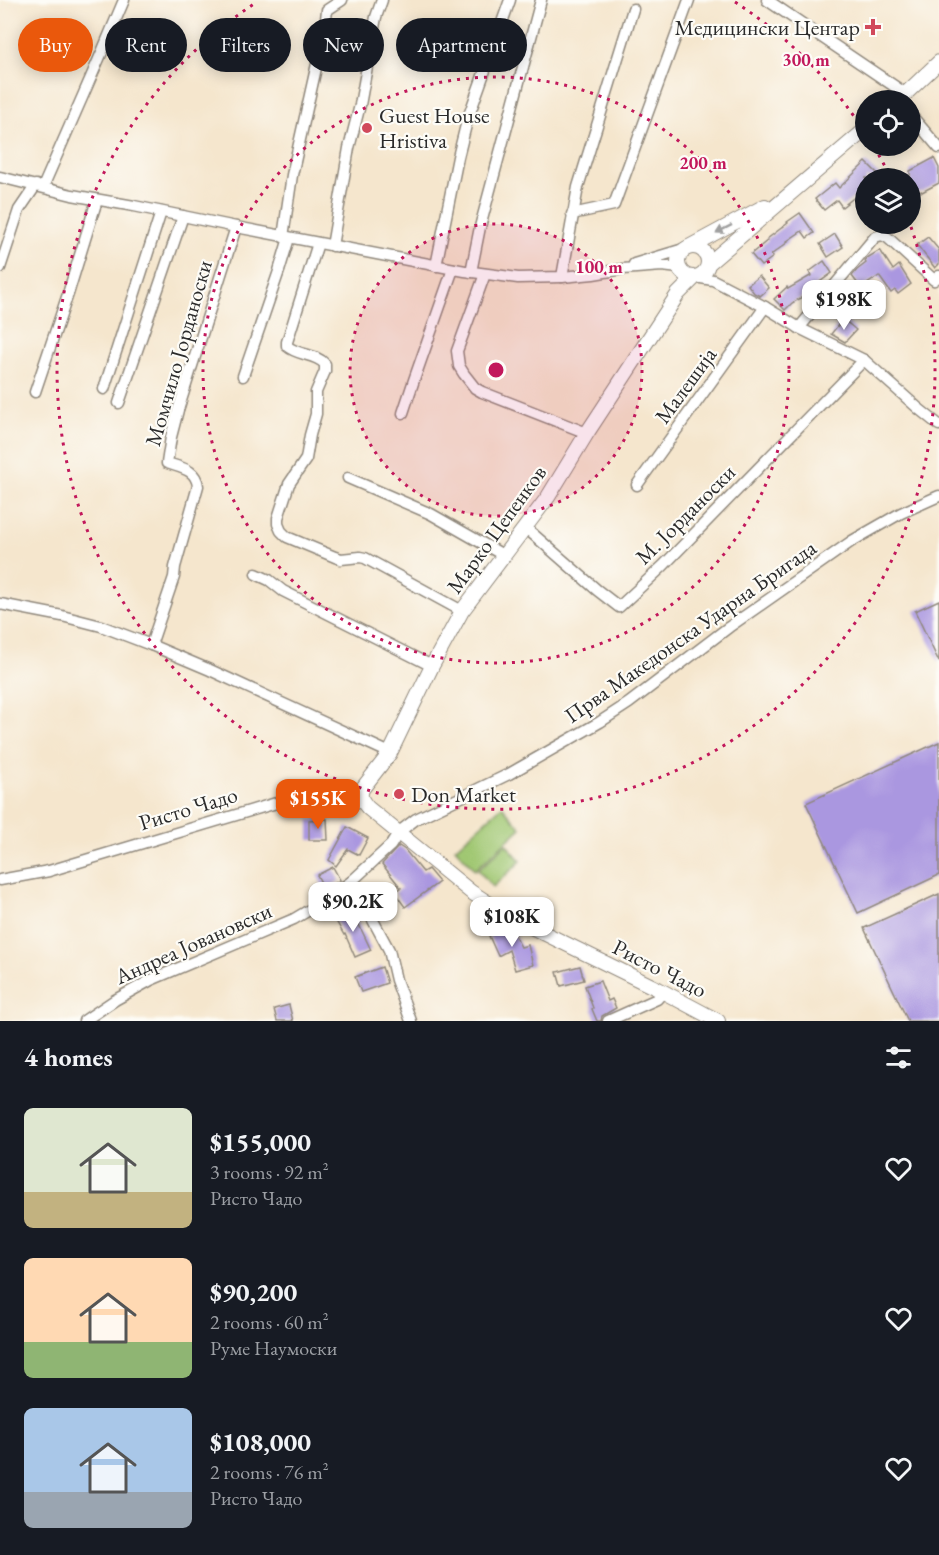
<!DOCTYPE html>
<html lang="en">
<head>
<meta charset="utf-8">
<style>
  body { margin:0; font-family:"EB Garamond",serif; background:#242831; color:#f1f3f6; height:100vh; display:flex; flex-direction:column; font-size:22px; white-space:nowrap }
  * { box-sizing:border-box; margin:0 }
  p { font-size:20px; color:#9ea1a6 }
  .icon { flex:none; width:33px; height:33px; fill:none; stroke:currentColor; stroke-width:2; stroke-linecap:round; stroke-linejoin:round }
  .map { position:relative; height:1021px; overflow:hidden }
  .details { display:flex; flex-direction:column; background:#171b24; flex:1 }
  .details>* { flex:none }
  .banner { position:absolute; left:18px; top:18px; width:600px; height:54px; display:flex; gap:12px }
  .tools { position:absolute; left:855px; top:90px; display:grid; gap:12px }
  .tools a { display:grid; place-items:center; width:66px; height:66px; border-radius:50%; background:#171b24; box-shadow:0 3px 15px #0003; font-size:30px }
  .price { position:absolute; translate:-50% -51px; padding:0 14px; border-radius:12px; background:#fff; color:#222; font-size:20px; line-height:39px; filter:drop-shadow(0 2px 3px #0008) }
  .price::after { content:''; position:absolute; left:50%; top:36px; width:18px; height:14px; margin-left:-9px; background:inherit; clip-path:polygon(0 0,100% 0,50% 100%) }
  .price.active { background:#ea580c; color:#fff }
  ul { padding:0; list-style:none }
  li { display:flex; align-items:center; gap:18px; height:150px; padding:0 24px }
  li span { display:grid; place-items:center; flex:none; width:168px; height:120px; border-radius:9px; color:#555 }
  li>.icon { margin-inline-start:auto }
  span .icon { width:72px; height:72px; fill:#fffc; stroke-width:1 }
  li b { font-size:26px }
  h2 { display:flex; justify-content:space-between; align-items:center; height:72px; padding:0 24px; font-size:26px }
  .tag { padding:0 21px; border-radius:27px; background:#171b24; box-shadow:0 3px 15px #0003; font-size:21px; line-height:54px }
  .tag.active { background:#ea580c; color:#fff }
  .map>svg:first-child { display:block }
  .green { fill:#a0c772; stroke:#66794e; stroke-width:1.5 }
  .building { fill:#aa97e0 }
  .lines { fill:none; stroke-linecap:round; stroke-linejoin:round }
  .minor-casing { stroke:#90887c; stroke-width:13 }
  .tertiary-casing { stroke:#90887c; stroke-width:16 }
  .minor { stroke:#fff; stroke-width:10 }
  .tertiary { stroke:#fff; stroke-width:14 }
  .oneway { fill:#a0a0a0 }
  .ring { fill:none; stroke:#c2185b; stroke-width:3; stroke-dasharray:3 6 }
  .poi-dot { fill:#d1495b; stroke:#fdfcf7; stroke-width:2 }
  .labels { text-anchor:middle; stroke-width:4.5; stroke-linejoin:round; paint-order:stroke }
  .poi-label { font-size:22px; fill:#2b2b2b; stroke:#fdfcf7; text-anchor:start }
  .street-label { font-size:22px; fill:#2b2b2b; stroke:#fdfcf7 }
  .centre { fill:#c2185b; stroke:#fdfcf7; stroke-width:3 }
  .ring-label { font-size:18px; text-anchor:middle; font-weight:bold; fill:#c2185b; stroke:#fdfcf7; stroke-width:4.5; stroke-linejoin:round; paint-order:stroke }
</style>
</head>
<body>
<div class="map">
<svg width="939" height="1021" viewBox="0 0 939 1021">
  <rect width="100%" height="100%" fill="#fdfcf7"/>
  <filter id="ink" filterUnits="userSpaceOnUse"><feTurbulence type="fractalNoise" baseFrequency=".0167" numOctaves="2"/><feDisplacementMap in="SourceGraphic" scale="12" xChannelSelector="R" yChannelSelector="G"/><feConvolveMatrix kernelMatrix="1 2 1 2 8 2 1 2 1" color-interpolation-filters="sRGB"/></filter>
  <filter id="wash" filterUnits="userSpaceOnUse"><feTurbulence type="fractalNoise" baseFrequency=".008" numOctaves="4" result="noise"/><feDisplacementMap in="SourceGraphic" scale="24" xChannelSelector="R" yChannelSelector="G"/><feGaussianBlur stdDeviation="1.35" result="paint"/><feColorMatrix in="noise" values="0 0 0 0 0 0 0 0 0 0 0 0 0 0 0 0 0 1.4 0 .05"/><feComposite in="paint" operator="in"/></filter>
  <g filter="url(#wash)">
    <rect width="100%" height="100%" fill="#f5e6cd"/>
    <!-- green -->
    <g class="green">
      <path d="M502,806l19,22 -46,42 -20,-22z"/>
      <path d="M506,844l15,17 -28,26 -15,-17z"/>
    </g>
    <g id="blocks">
      <!-- building -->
      <g class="building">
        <path d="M934,158l5,10v15l-17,9 -1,-1 -11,7v-27z"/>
        <path d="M866,162l16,16h-16v10l-24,19 -5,-7 -13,10 -9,-11 20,-16 4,5z"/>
        <path d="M800,213l14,20 -7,5 -5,-7 -15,10 1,1 -17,13 2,2 -12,9 -10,-12 17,-14 -1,-1 21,-16 -1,-1z"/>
        <path d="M835,234l8,13 -15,10 -8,-13z"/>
        <path d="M928,237l11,13v14l-4,4 -18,-23z"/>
        <path d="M880,250l13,20 6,-5 12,19 -13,10 -3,-4 -4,3 -12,-17 -18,12 -9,-12 5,-6 9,-7 -1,-2 2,-3z"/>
        <path d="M824,261l8,12 -19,14 2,3 -23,13 -7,7 -11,-11 13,-12 1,2 24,-14 -3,-3z"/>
        <path d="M759,276l10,12 -9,8 -6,-3 -6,-8z"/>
        <path d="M841,289l12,13 -12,12 -11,-12z"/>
        <path d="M870,292l8,11 -16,12 -8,-12z"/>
        <path d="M843,319l13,11 -11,12 -14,-8z"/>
        <path d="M939,600v62l-24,-51z"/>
        <path d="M939,742v133l-81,38 -52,-110z"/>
        <path d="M327,819l1,21h-19v-20z"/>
        <path d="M347,827l21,11 -9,17 -11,-6 -12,17 -7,-6z"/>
        <path d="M399,846l6,4 18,22 5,-3 11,13 -34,25 -10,-14 6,-5 -19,-24z"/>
        <path d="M333,867l7,13 -15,10 -8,-15z"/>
        <path d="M939,894v127h-31l-44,-93z"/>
        <path d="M352,910l19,40 -16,7 -10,-23 -1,1 -9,-16z"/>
        <path d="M510,926l11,21 7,-2 5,20 -18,5 -6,-20 -11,6 -9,-20z"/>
        <path d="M580,966l4,14 -23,6 -4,-14z"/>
        <path d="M382,967l5,16 -26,9 -6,-15z"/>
        <path d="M600,981l8,20 4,-2 4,9 -14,8 -1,5h-4l-5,-12 1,-1 -8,-22z"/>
        <path d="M289,1005l4,16h-16l-3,-12z"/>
      </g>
    </g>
  </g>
  <g filter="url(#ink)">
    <use href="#blocks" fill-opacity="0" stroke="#90887c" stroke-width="1.5"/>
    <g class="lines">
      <defs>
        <g id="minor">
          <path d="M767,0l139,94"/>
          <path d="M910,114l29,34"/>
          <path d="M0,177l72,18 62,11 102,21 229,44 53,7 44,-1 31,-3 30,-5 39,-3 17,2"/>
          <path d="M43,187l59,-135 22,-52"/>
          <path d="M572,214l42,-9 75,-205"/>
          <path d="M283,237l9,-62 33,-147 2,-18 15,-10"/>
          <path d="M318,243l-31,99v4c11,10 28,7 38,18v7l-9,21v22l-6,21 -4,24 -17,25 -11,34v6l3,7 6,6 48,20 6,2 19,-2 5,1 97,53"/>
          <path d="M332,246l17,-98 11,-43 16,-88 6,-17"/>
          <path d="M634,264l53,-16"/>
          <path d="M436,266l22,-109 9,-36 43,-121"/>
          <path d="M0,268l19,-58 17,-25"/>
          <path d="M471,272l9,-45 61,-227"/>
          <path d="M485,274l-28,77 2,15 5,8 11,14 7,4 105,41"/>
          <path d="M562,277l16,-90 55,-178"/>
          <path d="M695,277l18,3 52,27 36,22 63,31 55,49 20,16"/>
          <path d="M799,328l76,-91 7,-2 6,3 46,42 5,-4"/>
          <path d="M243,376l36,-105 10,-33"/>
          <path d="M104,389l57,-177"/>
          <path d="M35,392l33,-98 29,-94"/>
          <path d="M119,403l64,-187"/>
          <path d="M403,413l11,-33 39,-111"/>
          <path d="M348,478l83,36 72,41"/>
          <path d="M637,485l128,-178"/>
          <path d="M526,528l71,62 22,17 44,-41 201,-206"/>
          <path d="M256,574l13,6 14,11 149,75"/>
          <path d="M0,604l62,12 39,10 50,19 59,25 180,83"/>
          <path d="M151,645l23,-68 1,-10 23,-81c-2,-17 -17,-18 -31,-23l4,-26 7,-27 58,-183"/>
          <path d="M0,880l49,-9 254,-76 21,-1 36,1"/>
          <path d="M352,881l37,69 7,30 15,41"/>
          <path d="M84,1021l31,-21 36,-20 143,-61 27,-16 31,-22 39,-36 8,-13 17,-13 93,-45 91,-52 29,-19 100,-76 123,-86 49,-28 38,-17"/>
          <path d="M608,1021l49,-22 6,-7"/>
        </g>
        <g id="tertiary">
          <path d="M899,100l40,-38"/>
          <circle cx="693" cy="262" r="15"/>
          <path d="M687,248l78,-42"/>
          <path d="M708,264l158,-135"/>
          <path d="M695,277l-17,17 -91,139 -39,64 -86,114 -30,55 -42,87 -28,36c-3,8 0,12 6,19l103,84 34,22 153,75 60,32"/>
        </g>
      </defs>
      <!-- minor casing -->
      <use href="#minor" class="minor-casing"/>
      <!-- tertiary casing -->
      <use href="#tertiary" class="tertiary-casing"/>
      <!-- minor -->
      <use href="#minor" class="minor"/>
      <!-- tertiary -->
      <use href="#tertiary" class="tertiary"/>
    </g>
    <!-- one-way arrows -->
    <defs><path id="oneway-solid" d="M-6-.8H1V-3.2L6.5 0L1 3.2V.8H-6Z" transform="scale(1.5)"/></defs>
    <use class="oneway" href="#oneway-solid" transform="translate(724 229) rotate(153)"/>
  </g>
  <!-- distance rings -->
  <circle cx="496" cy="370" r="146" fill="#c2185b" fill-opacity=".12"/>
  <g class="ring">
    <circle cx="496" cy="370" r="146"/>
    <circle cx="496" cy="370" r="293"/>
    <path d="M735 2A439 439 0 0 1 864 131M874 147A439 439 0 0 1 891 178M911 227A439 439 0 1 1 257 2"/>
  </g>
  <!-- markers -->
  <g class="poi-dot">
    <path d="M870 18h6v6h6v6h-6v6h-6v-6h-6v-6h6z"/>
    <circle cx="367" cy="128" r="6"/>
    <circle cx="399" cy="794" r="6"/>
  </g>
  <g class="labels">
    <!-- poi labels -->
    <g class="poi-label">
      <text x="860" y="35" text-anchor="end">Медицински Центар</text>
      <text x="379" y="123">Guest House<tspan x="379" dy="25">Hristiva</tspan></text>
      <text x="411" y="802">Don Market</text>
    </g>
    <!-- street labels -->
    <g class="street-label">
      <text transform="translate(178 353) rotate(-74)" y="8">Момчило Јорданоски</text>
      <text transform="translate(685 385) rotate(-54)" y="8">Малешија</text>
      <text transform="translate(685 514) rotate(-45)" y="8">М. Јорданоски</text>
      <text transform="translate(496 529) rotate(-54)" y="8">Марко Цепенков</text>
      <text transform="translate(690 631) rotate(-35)" y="8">Прва Македонска Ударна Бригада</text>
      <text transform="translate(188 808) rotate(-17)" y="8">Ристо Чадо</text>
      <text transform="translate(193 943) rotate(-24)" y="8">Андреа Јовановски</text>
      <text transform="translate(660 968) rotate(27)" y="8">Ристо Чадо</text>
    </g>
  </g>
  <circle cx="496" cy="370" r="9" class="centre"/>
  <g class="ring-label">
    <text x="806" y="66">300 m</text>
    <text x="703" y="169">200 m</text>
    <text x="599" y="273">100 m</text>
  </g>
</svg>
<div class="tools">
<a><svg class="icon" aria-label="locate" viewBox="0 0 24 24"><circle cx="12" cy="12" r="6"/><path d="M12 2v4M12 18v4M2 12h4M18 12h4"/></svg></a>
<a><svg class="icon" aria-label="layers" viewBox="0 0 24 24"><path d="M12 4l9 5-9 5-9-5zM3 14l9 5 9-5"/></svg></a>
</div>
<b class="price" style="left:844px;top:331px">$198K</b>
<b class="price active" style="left:318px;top:830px">$155K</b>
<b class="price" style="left:353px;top:933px">$90.2K</b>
<b class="price" style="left:512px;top:948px">$108K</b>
<div class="banner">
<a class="tag active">Buy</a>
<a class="tag">Rent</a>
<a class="tag">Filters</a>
<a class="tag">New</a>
<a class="tag">Apartment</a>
</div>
</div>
<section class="details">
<h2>4 homes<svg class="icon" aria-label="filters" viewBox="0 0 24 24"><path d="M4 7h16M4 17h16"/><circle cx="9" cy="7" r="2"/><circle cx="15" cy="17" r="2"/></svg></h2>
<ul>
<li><span style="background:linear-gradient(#dfe7d0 70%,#c2b280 0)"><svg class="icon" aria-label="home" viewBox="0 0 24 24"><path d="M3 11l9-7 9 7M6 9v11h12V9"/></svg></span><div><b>$155,000</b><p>3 rooms · 92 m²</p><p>Ристо Чадо</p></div><svg class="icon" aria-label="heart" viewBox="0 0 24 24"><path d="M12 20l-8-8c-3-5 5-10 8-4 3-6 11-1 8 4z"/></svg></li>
<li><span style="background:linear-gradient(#ffd9b3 70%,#8fb573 0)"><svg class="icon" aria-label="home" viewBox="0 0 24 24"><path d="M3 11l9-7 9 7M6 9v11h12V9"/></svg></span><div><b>$90,200</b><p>2 rooms · 60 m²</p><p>Руме Наумоски</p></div><svg class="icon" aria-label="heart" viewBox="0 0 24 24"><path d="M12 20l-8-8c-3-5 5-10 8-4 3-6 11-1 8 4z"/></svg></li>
<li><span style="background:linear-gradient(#a9c7e8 70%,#9aa5b1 0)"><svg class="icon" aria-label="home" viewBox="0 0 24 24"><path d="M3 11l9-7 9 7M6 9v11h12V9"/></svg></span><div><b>$108,000</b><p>2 rooms · 76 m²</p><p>Ристо Чадо</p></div><svg class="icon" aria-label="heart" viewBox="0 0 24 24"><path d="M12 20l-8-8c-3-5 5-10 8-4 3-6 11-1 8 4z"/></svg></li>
</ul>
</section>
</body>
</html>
